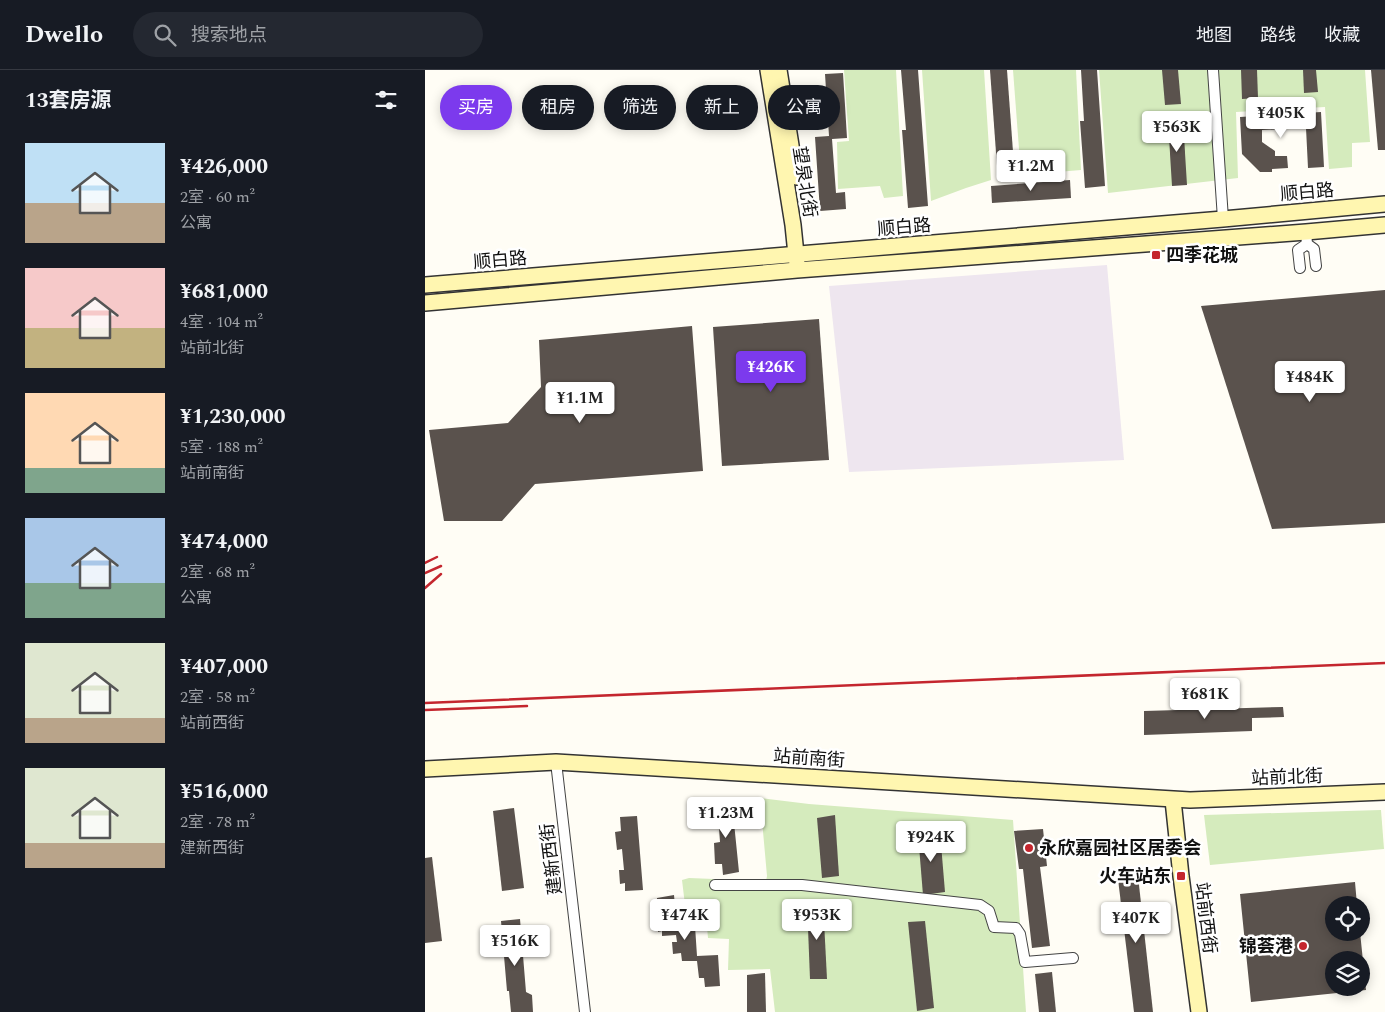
<!DOCTYPE html>
<html lang="zh">
<head>
<meta charset="utf-8">
<style>
  body { margin:0; font-family:Spectral,"Noto Sans SC",serif; background:#242831; color:#f1f3f6; height:100vh; display:flex; flex-direction:column; font-size:19px; white-space:nowrap }
  * { box-sizing:border-box; margin:0 }
  p { font-size:16px; color:#9ea1a6 }
  .icon { flex:none; width:28px; height:28px; fill:none; stroke:currentColor; stroke-width:2; stroke-linecap:round; stroke-linejoin:round }
  .map { position:relative; flex:1; overflow:hidden }
  .drawer { display:flex; flex-direction:column; background:#171b24; width:425px }
  .drawer>* { flex:none }
  .guide { position:absolute; left:15px; top:15px; width:475px; height:45px; display:flex; gap:10px }
  .tools { position:absolute; left:900px; top:826px; display:grid; gap:10px }
  .tools a { display:grid; place-items:center; width:45px; height:45px; border-radius:50%; background:#171b24; box-shadow:0 2px 12px #0003; font-size:25px }
  .price { position:absolute; translate:-50% -42px; padding:0 11px; border-radius:5px; background:#fff; color:#222; font-size:16px; line-height:32px; filter:drop-shadow(0 1px 2px #0008) }
  .price::after { content:''; position:absolute; left:50%; top:30px; width:15px; height:11px; margin-left:-8px; background:inherit; clip-path:polygon(0 0,100% 0,50% 100%) }
  .price.active { background:#7c3aed; color:#fff }
  ul { padding:0; list-style:none }
  li { display:flex; align-items:center; gap:15px; height:125px; padding:0 25px }
  li span { display:grid; place-items:center; flex:none; width:140px; height:100px; border-radius:0px; color:#555 }
  li>.icon { margin-inline-start:auto }
  span .icon { width:60px; height:60px; fill:#fffc; stroke-width:1 }
  li b { font-size:21px }
  h2 { display:flex; justify-content:space-between; align-items:center; height:60px; padding:0 25px; font-size:21px }
  .chip { padding:0 18px; border-radius:22px; background:#171b24; box-shadow:0 2px 12px #0003; font-size:18px; line-height:45px }
  .chip.active { background:#7c3aed; color:#fff }
  header { display:flex; align-items:center; gap:30px; box-sizing:border-box; height:70px; padding:0 25px; background:#171b24; border-bottom:1px solid #363941 }
  header strong { font-size:24px }
  nav { display:flex; gap:28px; margin-inline-start:auto; font-size:18px }
  .search { width:350px; height:45px; background:#242831; display:flex; align-items:center; gap:12px; box-sizing:border-box; padding:0 18px; border-radius:28px; color:#9ea1a6; font-size:19px }
  main { display:flex; flex:1; min-height:0 }
  .map>svg:first-child { display:block }
  .industrial { fill:#eee6ef }
  .green { fill:#d5ebbd }
  .building { fill:#5a524d; fill-rule:evenodd }
  .lines { fill:none; stroke-linecap:round; stroke-linejoin:round }
  .street-casing { stroke:#444; stroke-width:12 }
  .secondary-casing { stroke:#333; stroke-width:18 }
  .street { stroke:#fff; stroke-width:10 }
  .secondary { stroke:#fff6b0; stroke-width:15 }
  .rail { stroke:#c4262e; stroke-width:2.5 }
  .poi-dot { fill:#c4262e; stroke:#fff; stroke-width:2 }
  .labels { text-anchor:middle; stroke-width:5; stroke-linejoin:round; paint-order:stroke }
  .street-label { font-size:18px; fill:#111; stroke:#fff }
  .poi-label { font-size:18px; font-weight:bold; fill:#111; stroke:#fff; text-anchor:start }
</style>
</head>
<body>
<header>
<strong>Dwello</strong>
<div class="search"><svg class="icon" aria-label="search" viewBox="0 0 24 24"><circle cx="10" cy="10" r="6"/><path d="M15 15l6 6"/></svg>搜索地点</div>
<nav><a>地图</a><a>路线</a><a>收藏</a></nav>
</header>
<main>
<section class="drawer">
<h2>13套房源<svg class="icon" aria-label="filters" viewBox="0 0 24 24"><path d="M4 7h16M4 17h16"/><circle cx="9" cy="7" r="2"/><circle cx="15" cy="17" r="2"/></svg></h2>
<ul>
<li><span style="background:linear-gradient(#bfe0f5 60%,#b9a48a 0)"><svg class="icon" aria-label="home" viewBox="0 0 24 24"><path d="M3 11l9-7 9 7M6 9v11h12V9"/></svg></span><div><b>¥426,000</b><p>2室 · 60 m²</p><p>公寓</p></div></li>
<li><span style="background:linear-gradient(#f6c9c9 60%,#c2b280 0)"><svg class="icon" aria-label="home" viewBox="0 0 24 24"><path d="M3 11l9-7 9 7M6 9v11h12V9"/></svg></span><div><b>¥681,000</b><p>4室 · 104 m²</p><p>站前北街</p></div></li>
<li><span style="background:linear-gradient(#ffd9b3 75%,#7fa58c 0)"><svg class="icon" aria-label="home" viewBox="0 0 24 24"><path d="M3 11l9-7 9 7M6 9v11h12V9"/></svg></span><div><b>¥1,230,000</b><p>5室 · 188 m²</p><p>站前南街</p></div></li>
<li><span style="background:linear-gradient(#a9c7e8 65%,#7fa58c 0)"><svg class="icon" aria-label="home" viewBox="0 0 24 24"><path d="M3 11l9-7 9 7M6 9v11h12V9"/></svg></span><div><b>¥474,000</b><p>2室 · 68 m²</p><p>公寓</p></div></li>
<li><span style="background:linear-gradient(#dfe7d0 75%,#b9a48a 0)"><svg class="icon" aria-label="home" viewBox="0 0 24 24"><path d="M3 11l9-7 9 7M6 9v11h12V9"/></svg></span><div><b>¥407,000</b><p>2室 · 58 m²</p><p>站前西街</p></div></li>
<li><span style="background:linear-gradient(#dfe7d0 75%,#b9a48a 0)"><svg class="icon" aria-label="home" viewBox="0 0 24 24"><path d="M3 11l9-7 9 7M6 9v11h12V9"/></svg></span><div><b>¥516,000</b><p>2室 · 78 m²</p><p>建新西街</p></div></li>
</ul>
</section>
<div class="map">
<svg width="960" height="942" viewBox="0 0 960 942">
  <rect width="100%" height="100%" fill="#fffdf5"/>
  <!-- industrial -->
  <path class="industrial" d="M682,195l17,195 -275,12 -20,-186z"/>
  <!-- green -->
  <g class="green">
    <path d="M419,0h52l7,126 -19,2 -4,-12 -42,3 -1,-47 12,-1z"/>
    <path d="M497,0h62l7,110 -25,8 -35,13z"/>
    <path d="M588,0h63l5,100 -60,5z"/>
    <path d="M674,0h266l5,72 -18,1v24l-23,2 -4,-62 -89,5 2,66 -130,15z"/>
    <path d="M335,728l49,6 204,16 13,192h-251l-5,-43 -42,1 1,-31 -21,-1 -3,-33h-20l-3,-25 7,-2 77,3 1,-5z"/>
    <path d="M956,740l3,39 -174,16 -6,-50z"/>
  </g>
  <!-- building -->
  <g class="building">
    <path d="M476,0h17l10,136 -20,2 -6,-78h4z"/>
    <path d="M565,0h17l8,109 -17,1z"/>
    <path d="M656,0h16l8,116 -20,2 -5,-67h4z"/>
    <path d="M737,0h16l3,34 -16,1z"/>
    <path d="M816,0h16l1,28 -16,1z"/>
    <path d="M878,0h13l2,22 -14,1z"/>
    <path d="M946,0h14v80h-7z"/>
    <path d="M418,3l4,65 -15,1 4,54 9,-1 1,17 -26,2 -5,-74 14,-1 -4,-62z"/>
    <path d="M896,42l3,55 -16,1 -2,-40 -44,2v12l13,9v5h12l1,12 -16,1v3h-12l-18,-18 -2,-37z"/>
    <path d="M758,50l4,65 -15,1 -4,-65z"/>
    <path d="M645,110l1,18 -79,5 -1,-17z"/>
    <path d="M960,220v233l-113,6 -71,-223z"/>
    <path d="M394,249l10,141 -107,6 -9,-139z"/>
    <path d="M267,256l11,145 -168,13 -33,37h-58l-15,-91 79,-7 33,-36 -2,-47z"/>
    <path d="M858,637l1,10 -32,1v13l-108,4v-24z"/>
    <path d="M307,733l7,69 -16,3 -1,-11h-7l-1,-21 6,-1 -1,-14 -6,1 -1,-10 4,-1 -2,-14z"/>
    <path d="M89,738l10,80 -22,3 -9,-80z"/>
    <path d="M410,745l4,61 -17,2 -5,-60z"/>
    <path d="M212,746l6,74 -18,1v-8l-5,1 -1,-14h5l-2,-21 -5,1 -2,-18 6,-1 -1,-14z"/>
    <path d="M618,759l4,37 -7,1 10,79 -18,2 -9,-79h-4l-5,-38z"/>
    <path d="M515,762l5,60 -22,3 -5,-61z"/>
    <path d="M7,787l10,84 -17,2v-85z"/>
    <path d="M713,806l15,136h-19l-16,-133z"/>
    <path d="M930,812l2,23h-23v27h26l6,58 -115,12 -11,-108zM909,890h27v28h-27z"/>
    <path d="M249,825l3,33 18,-2 2,30 21,-1 2,31 -15,1 -1,-9h-5l-2,-17h-15l-1,-8 -8,1 -1,-12h5l-1,-7 -14,1v-5l-4,1v-7l-4,1 -1,-15 4,-1v-12z"/>
    <path d="M398,832l4,77h-17l-3,-76z"/>
    <path d="M95,849l6,73 6,3 1,17h-22l-2,-21h-2l-6,-70z"/>
    <path d="M500,851l9,87 -17,3 -9,-89z"/>
    <path d="M627,902l4,40h-17l-4,-38z"/>
    <path d="M340,903l1,39h-19v-37z"/>
  </g>
  <g class="lines">
    <defs>
      <g id="street">
        <path d="M788,0l10,149"/>
        <path d="M881,162l1,12 7,5 2,17"/>
        <path d="M875,198l-2,-18 9,-6"/>
        <path d="M131,692l29,250"/>
        <path d="M290,815h87l178,20 9,6 5,16 22,1 4,6 5,28 48,-4"/>
      </g>
      <g id="secondary">
        <path d="M343,0l25,155 4,39"/>
        <path d="M354,0l17,107"/>
        <path d="M0,215l798,-66 162,-15"/>
        <path d="M0,233l372,-33 509,-38 79,-7"/>
        <path d="M0,699l131,-7 634,38 195,-8"/>
        <path d="M748,730l8,76 18,136"/>
      </g>
    </defs>
    <!-- street casing -->
    <use href="#street" class="street-casing"/>
    <!-- secondary casing -->
    <use href="#secondary" class="secondary-casing"/>
    <!-- street -->
    <use href="#street" class="street"/>
    <!-- secondary -->
    <use href="#secondary" class="secondary"/>
    <!-- rail -->
    <g class="rail">
      <path d="M0,493l12,-6"/>
      <path d="M0,503l16,-7"/>
      <path d="M0,518l16,-14"/>
      <path d="M0,633l960,-40"/>
      <path d="M0,640l102,-4"/>
    </g>
  </g>
  <!-- markers -->
  <g class="poi-dot">
    <rect x="726" y="180" width="10" height="10" rx="2.5"/>
    <circle cx="604" cy="778" r="5"/>
    <rect x="751" y="801" width="10" height="10" rx="2.5"/>
    <circle cx="878" cy="876" r="5"/>
  </g>
  <g class="labels">
    <!-- street labels -->
    <g class="street-label">
      <text transform="translate(380 112) rotate(81)" y="6">望泉北街</text>
      <text transform="translate(882 122) rotate(-5)" y="6">顺白路</text>
      <text transform="translate(479 157) rotate(-5)" y="6">顺白路</text>
      <text transform="translate(75 190) rotate(-5)" y="6">顺白路</text>
      <text transform="translate(384 688) rotate(4)" y="6">站前南街</text>
      <text transform="translate(862 707) rotate(-2)" y="6">站前北街</text>
      <text transform="translate(126 789) rotate(-97)" y="6">建新西街</text>
      <text transform="translate(781 848) rotate(83)" y="6">站前西街</text>
    </g>
    <!-- poi labels -->
    <g class="poi-label">
      <text x="741" y="191">四季花城</text>
      <text x="614" y="784">永欣嘉园社区居委会</text>
      <text x="746" y="812" text-anchor="end">火车站东</text>
      <text x="868" y="882" text-anchor="end">锦荟港</text>
    </g>
  </g>
</svg>
<div class="tools">
<a><svg class="icon" aria-label="locate" viewBox="0 0 24 24"><circle cx="12" cy="12" r="6"/><path d="M12 2v4M12 18v4M2 12h4M18 12h4"/></svg></a>
<a><svg class="icon" aria-label="layers" viewBox="0 0 24 24"><path d="M12 4l9 5-9 5-9-5zM3 14l9 5 9-5"/></svg></a>
</div>
<b class="price" style="left:856px;top:69px">¥405K</b>
<b class="price" style="left:752px;top:83px">¥563K</b>
<b class="price" style="left:606px;top:122px">¥1.2M</b>
<b class="price active" style="left:346px;top:323px">¥426K</b>
<b class="price" style="left:885px;top:333px">¥484K</b>
<b class="price" style="left:155px;top:354px">¥1.1M</b>
<b class="price" style="left:780px;top:650px">¥681K</b>
<b class="price" style="left:301px;top:769px">¥1.23M</b>
<b class="price" style="left:506px;top:793px">¥924K</b>
<b class="price" style="left:260px;top:871px">¥474K</b>
<b class="price" style="left:392px;top:871px">¥953K</b>
<b class="price" style="left:711px;top:874px">¥407K</b>
<b class="price" style="left:90px;top:897px">¥516K</b>
<div class="guide">
<a class="chip active">买房</a>
<a class="chip">租房</a>
<a class="chip">筛选</a>
<a class="chip">新上</a>
<a class="chip">公寓</a>
</div>
</div>
</main>
</body>
</html>
